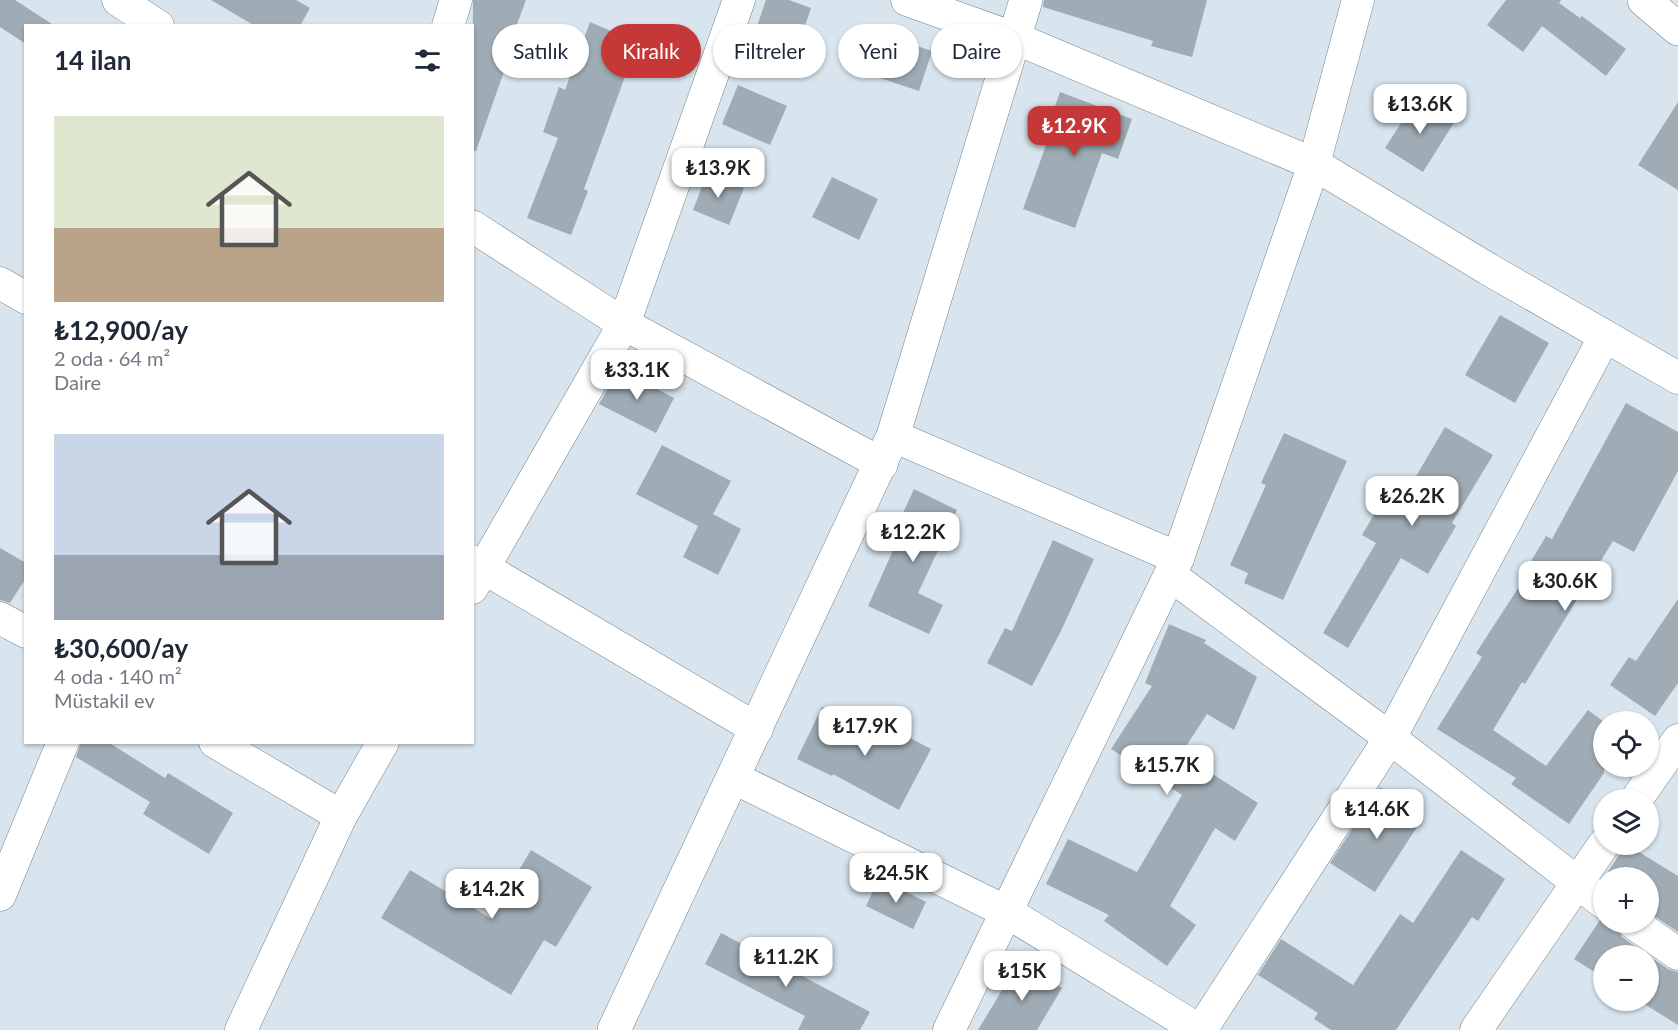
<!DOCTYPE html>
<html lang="tr">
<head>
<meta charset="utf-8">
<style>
  body { margin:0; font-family:Lato,sans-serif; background:#f2f2f3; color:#1f2937; height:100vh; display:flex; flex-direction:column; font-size:22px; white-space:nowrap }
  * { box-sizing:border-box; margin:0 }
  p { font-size:20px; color:#747a83 }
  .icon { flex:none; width:33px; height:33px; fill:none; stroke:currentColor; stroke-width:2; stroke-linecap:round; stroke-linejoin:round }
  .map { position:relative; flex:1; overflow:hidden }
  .panel { position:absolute; left:24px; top:24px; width:450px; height:720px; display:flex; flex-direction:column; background:#fff; border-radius:0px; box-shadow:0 2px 4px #0004 }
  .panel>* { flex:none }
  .top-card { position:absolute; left:492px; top:24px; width:570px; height:54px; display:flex; gap:12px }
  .fabs { position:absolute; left:1593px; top:711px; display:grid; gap:12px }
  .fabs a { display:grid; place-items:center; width:66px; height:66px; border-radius:50%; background:#fff; box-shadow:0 2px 4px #0004; font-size:30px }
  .price { position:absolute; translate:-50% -51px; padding:0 14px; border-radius:12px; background:#fff; color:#222; font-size:20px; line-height:39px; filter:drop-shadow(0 2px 3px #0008) }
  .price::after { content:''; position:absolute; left:50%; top:36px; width:18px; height:14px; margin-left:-9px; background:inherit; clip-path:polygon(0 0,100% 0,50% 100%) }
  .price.selected { background:#c63837; color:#fff }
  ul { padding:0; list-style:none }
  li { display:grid; align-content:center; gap:12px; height:318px; padding:0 30px }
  li span { display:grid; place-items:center; height:186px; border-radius:0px; color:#555 }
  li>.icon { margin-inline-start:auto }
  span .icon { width:108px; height:108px; fill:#fffc; stroke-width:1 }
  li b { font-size:26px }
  h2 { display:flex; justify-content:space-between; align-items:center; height:72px; padding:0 30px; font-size:26px }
  .chip { padding:0 21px; border-radius:27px; background:#fff; box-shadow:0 2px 4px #0004; font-size:21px; line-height:54px }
  .chip.selected { background:#c63837; color:#fff }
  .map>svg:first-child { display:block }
  .building { fill:#a0acb5 }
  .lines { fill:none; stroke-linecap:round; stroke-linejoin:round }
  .street-casing { stroke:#77838a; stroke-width:33 }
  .secondary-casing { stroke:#77838a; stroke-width:34 }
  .street { stroke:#fff; stroke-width:32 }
  .secondary { stroke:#fff; stroke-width:33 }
</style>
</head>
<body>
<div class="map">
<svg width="1678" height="1030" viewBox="0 0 1678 1030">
  <rect width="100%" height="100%" fill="#d8e5ee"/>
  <!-- building -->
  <g class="building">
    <path d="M0,0h15l40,26h-29v18l-26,-17z"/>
    <path d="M211,0h85l14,8 -10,18h-45z"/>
    <path d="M473,0h53l-23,62 4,1 -31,88h-4z"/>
    <path d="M766,0h23l22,8 -15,44 -43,-14z"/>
    <path d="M1044,0h163l-15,57 -41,-11 2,-5 -110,-34z"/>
    <path d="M1506,0h55l-2,3 21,15 2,-2 44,33 -20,27 -64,-50 -19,26 -36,-27z"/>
    <path d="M590,22l51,22 -10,28 -4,-1 -43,118 4,2 -17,44 -44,-17 31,-80 -15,-6 16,-45 6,3z"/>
    <path d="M878,33l54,18 -13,40 -54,-18z"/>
    <path d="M738,85l49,21 -17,39 -48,-21z"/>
    <path d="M1060,92l72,27 -14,40 -16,-6 -27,75 -52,-19 27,-75 -4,-2z"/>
    <path d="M1418,97l37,24 -32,51 -38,-24z"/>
    <path d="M1678,102v88l-40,-25z"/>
    <path d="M707,174l37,14 -15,37 -36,-15z"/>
    <path d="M832,177l46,22 -19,41 -47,-23z"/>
    <path d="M1500,315l49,28 -34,60 -50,-28z"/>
    <path d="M619,369l55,29 -18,35 -57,-29z"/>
    <path d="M1626,403l52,29v39l-44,81 -21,-11 -88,143 -3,-2 -29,48 53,36 42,-56 16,12v51l-35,51 -58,-40 5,-6 -79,-49 45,-72 -6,-4 48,-74 -3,-1 25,-42 6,3z"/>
    <path d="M1445,427l48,28 -41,68 4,3 -28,48 -27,-16 -53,90 -25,-15 53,-90 -14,-8 29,-49 14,9z"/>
    <path d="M1284,433l63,28 -64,139 -39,-17 4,-10 -18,-8 36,-80 -5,-2z"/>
    <path d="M662,445l69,36 -18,33 28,15 -23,46 -35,-18 15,-31 -62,-32z"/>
    <path d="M914,489l43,21 -39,83 25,12 -14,29 -61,-28 28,-62 -6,-3z"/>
    <path d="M1053,540l41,19 -33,72 -29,55 -45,-23 18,-35 7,3z"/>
    <path d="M0,548l26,15v15l-16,25 -10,-3z"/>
    <path d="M1678,599v84l-23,33 -45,-31 19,-28 7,4z"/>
    <path d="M1169,624l37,16 -2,3 53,34 -23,53 -27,-16 -26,40 77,49 -23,38 -20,-13 -45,78 26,19 -29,41 -63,-45 5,-6 -63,-31 22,-45 69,33 45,-77 -71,-46 41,-63 -7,-3z"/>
    <path d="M822,707l64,31 5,-10 40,21 -32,61 -66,-36 -1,2 -35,-17z"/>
    <path d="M81,742h27l57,36 3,-5 65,40 -24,41 -66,-40 7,-12 -74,-45z"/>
    <path d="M1380,787l44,29 -49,76 -45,-29z"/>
    <path d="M1626,844l52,32v56l-30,-20v-34h-44z"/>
    <path d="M531,850l61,37 -36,60 -12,-7 -33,55 -130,-77 29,-48 80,48z"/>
    <path d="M1461,850l44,29 -27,42 -6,-4 -76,113h-65l-17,-11 4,-6 -60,-38 23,-36 72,46 47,-71 13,9z"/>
    <path d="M879,878l47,24 -13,27 -47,-23z"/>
    <path d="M1600,920l14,2 8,15 46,32 10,3v53l-40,-25h10v-44h-44v22l-30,-19z"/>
    <path d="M721,933l149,79 -10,18h-62l7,-14 -100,-52z"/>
    <path d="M1019,962l43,26 -25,42h-59z"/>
  </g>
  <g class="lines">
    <defs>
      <g id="street">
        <path d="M118,0l40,26"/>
        <path d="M907,0l110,39 297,125 174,105 190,109"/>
        <path d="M448,26l8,-26"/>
        <path d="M472,226l152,98 258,140"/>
        <path d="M0,283l26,15"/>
        <path d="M893,436l285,122"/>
        <path d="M472,561l285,168"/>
        <path d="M1170,575l220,163 214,165"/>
        <path d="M472,588l152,-264 115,-324"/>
        <path d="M0,618l26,14"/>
        <path d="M215,742l126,74"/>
        <path d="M734,778l273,134 192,118"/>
        <path d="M1636,800l42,-60"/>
        <path d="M0,895l63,-153"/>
        <path d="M1632,922l46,32"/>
        <path d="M241,1030l100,-214 42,-74"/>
        <path d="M949,1030l229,-472 136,-394 44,-164"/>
        <path d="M1201,1030l189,-292 215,-402"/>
        <path d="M1476,1030l128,-186"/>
      </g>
      <g id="secondary">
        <path d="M1644,0l34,29"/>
        <path d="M614,1030l279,-594 133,-436"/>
      </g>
    </defs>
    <!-- street casing -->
    <use href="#street" class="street-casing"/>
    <!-- secondary casing -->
    <use href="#secondary" class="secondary-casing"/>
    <!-- street -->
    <use href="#street" class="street"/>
    <!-- secondary -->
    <use href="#secondary" class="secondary"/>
  </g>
</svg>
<div class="fabs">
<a><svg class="icon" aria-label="locate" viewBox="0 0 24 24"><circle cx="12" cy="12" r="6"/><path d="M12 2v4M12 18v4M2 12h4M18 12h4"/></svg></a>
<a><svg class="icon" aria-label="layers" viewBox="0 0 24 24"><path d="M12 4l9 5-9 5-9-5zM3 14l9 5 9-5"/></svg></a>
<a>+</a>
<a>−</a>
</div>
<b class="price" style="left:1420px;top:135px">₺13.6K</b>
<b class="price selected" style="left:1074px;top:157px">₺12.9K</b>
<b class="price" style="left:718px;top:199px">₺13.9K</b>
<b class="price" style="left:637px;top:401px">₺33.1K</b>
<b class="price" style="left:1412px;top:527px">₺26.2K</b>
<b class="price" style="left:913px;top:563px">₺12.2K</b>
<b class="price" style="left:1565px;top:612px">₺30.6K</b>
<b class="price" style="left:865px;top:757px">₺17.9K</b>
<b class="price" style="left:1167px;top:796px">₺15.7K</b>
<b class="price" style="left:1377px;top:840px">₺14.6K</b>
<b class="price" style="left:896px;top:904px">₺24.5K</b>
<b class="price" style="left:492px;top:920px">₺14.2K</b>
<b class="price" style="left:786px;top:988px">₺11.2K</b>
<b class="price" style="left:1022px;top:1002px">₺15K</b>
<div class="top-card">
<a class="chip">Satılık</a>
<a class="chip selected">Kiralık</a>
<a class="chip">Filtreler</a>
<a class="chip">Yeni</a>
<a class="chip">Daire</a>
</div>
<section class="panel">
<h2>14 ilan<svg class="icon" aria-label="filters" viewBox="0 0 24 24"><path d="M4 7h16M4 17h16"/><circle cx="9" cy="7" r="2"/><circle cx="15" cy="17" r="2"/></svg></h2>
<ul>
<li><span style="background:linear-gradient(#dfe7d0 60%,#b9a48a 0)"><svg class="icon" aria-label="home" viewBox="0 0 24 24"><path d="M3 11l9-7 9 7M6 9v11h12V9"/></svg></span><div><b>₺12,900/ay</b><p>2 oda · 64 m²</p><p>Daire</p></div></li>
<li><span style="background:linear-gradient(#c9d6e8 65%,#9aa5b1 0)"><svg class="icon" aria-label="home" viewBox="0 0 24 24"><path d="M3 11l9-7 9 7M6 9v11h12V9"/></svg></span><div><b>₺30,600/ay</b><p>4 oda · 140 m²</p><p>Müstakil ev</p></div></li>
</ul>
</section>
</div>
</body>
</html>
